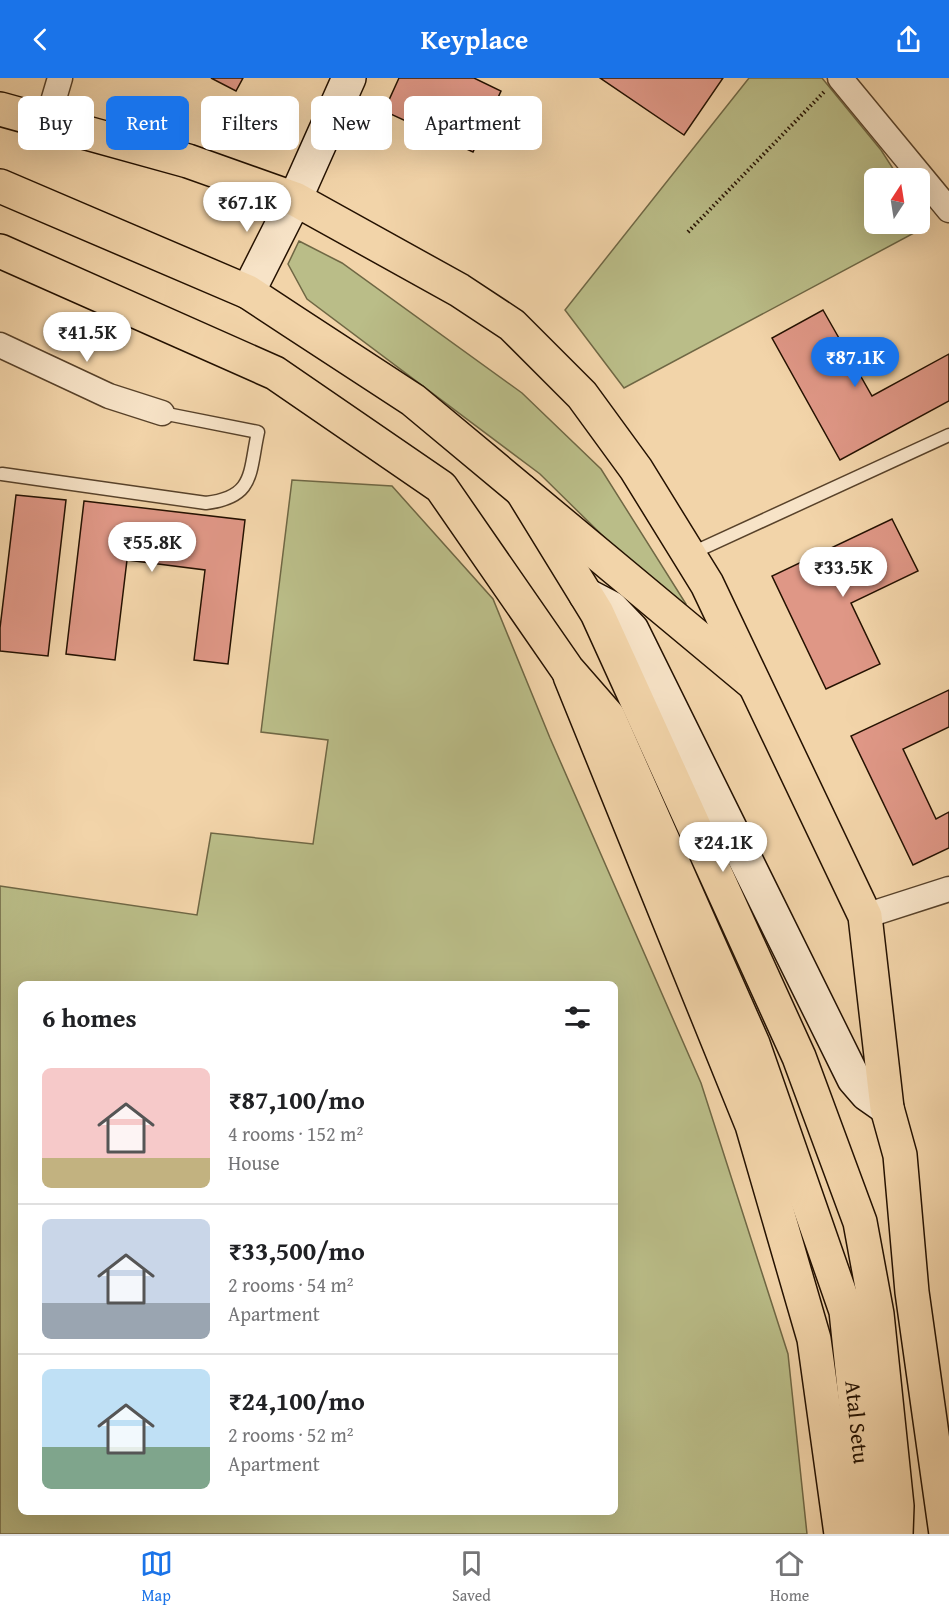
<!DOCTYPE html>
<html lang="en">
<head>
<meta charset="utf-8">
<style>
  body { margin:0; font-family:"Gentium Book Plus",serif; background:#f6f6f6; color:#202124; height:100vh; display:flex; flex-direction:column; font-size:22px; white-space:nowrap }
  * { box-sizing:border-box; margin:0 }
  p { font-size:20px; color:#757577 }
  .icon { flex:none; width:33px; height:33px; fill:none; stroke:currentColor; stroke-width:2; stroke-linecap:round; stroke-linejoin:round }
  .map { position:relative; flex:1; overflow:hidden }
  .panel { position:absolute; left:18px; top:903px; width:600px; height:534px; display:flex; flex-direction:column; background:#fff; border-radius:9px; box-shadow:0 6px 24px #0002 }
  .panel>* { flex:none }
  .top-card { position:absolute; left:18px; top:18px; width:600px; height:54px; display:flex; gap:12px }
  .needle { width:39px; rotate:12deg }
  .buttons { position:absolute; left:864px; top:90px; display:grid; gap:12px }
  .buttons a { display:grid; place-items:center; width:66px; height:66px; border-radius:9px; background:#fff; box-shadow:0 6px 24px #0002; font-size:30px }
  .price { position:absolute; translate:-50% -51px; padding:0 14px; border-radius:21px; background:#fff; color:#222; font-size:20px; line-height:39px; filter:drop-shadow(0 2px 3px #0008) }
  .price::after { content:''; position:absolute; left:50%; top:36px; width:18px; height:14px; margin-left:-9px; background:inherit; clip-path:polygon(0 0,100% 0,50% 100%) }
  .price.on { background:#1a73e8; color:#fff }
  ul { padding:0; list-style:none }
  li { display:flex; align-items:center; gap:18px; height:150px; padding:0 24px }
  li+li { border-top:2px solid #e0e0e0 }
  li span { display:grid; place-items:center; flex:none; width:168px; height:120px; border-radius:9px; color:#555 }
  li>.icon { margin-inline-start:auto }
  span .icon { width:72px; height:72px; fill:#fffc; stroke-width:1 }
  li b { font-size:26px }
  h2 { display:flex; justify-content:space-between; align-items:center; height:72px; padding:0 24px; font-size:26px }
  .pill { padding:0 21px; border-radius:9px; background:#fff; box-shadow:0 6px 24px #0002; font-size:21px; line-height:54px }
  .pill.on { background:#1a73e8; color:#fff }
  header { display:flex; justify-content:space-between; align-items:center; height:78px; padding:0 24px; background:#1a73e8; color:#fff; font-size:27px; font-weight:800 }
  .dock { display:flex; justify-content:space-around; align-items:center; height:84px; border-top:2px solid #e0e0e0; background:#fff; font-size:16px; color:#757577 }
  .dock a { display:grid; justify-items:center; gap:3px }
  .dock .on { color:#1a73e8 }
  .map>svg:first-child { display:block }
  .green { fill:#babd88; stroke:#6f6744; stroke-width:1.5; fill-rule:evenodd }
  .building { fill:#df9786; stroke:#241100; stroke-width:1.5 }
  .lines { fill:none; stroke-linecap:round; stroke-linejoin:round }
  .lane-casing { stroke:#58422a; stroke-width:15 }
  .street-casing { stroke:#58422a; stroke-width:27 }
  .secondary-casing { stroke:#241100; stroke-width:36 }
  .primary-casing { stroke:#241100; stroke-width:36 }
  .highway-casing { stroke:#241100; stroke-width:36 }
  .path { stroke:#241100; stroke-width:4; stroke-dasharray:1.5 3; stroke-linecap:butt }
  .lane { stroke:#f7e3c7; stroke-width:12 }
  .street { stroke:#f7e3c7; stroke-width:24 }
  .secondary { stroke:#f7e3c7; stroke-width:33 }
  .primary { stroke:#f2d4a9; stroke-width:33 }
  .highway { stroke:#f2d4a9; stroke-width:33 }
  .labels { text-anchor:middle; stroke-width:4.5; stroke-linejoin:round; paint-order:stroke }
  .street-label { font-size:22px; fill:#241100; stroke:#f7e3c7 }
</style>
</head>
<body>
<header><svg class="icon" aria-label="back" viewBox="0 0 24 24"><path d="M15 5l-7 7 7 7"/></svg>Keyplace<svg class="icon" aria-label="share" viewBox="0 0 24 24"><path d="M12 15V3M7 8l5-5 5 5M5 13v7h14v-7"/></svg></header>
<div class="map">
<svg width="949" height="1456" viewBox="0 0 949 1456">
  <rect width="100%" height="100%" fill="#f2d4a9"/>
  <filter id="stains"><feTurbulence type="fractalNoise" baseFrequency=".00333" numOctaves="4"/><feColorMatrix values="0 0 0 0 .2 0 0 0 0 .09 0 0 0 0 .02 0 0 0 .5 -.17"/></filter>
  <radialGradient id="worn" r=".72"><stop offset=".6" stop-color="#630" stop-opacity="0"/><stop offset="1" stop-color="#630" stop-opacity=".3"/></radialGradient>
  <!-- green -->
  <g class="green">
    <path d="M749,0h73l59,72 18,28h-25v46h46v-13l9,14 -305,163 -59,-78z"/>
    <path d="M299,163l43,22 180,130 79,76 85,135 -9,5 -137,-135 -233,-175 -19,-35z"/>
    <path d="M292,402l100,6 101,113 57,139 151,345 87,271 19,180h-807v-648l197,29 14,-82 102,11 15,-104 -67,-8zM21,906h594v528h-594z"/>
  </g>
  <!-- building -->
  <g class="building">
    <path d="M211,0h32l-7,13z"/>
    <path d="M399,0h75l27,13 -28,61 -89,-41z"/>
    <path d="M600,0h123l-39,57z"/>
    <path d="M823,232l49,86 77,-42v47l-109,59 -68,-122z"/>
    <path d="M16,417l50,5 -18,156 -48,-5v-23z"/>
    <path d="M84,423l161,19 -17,144 -34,-4 11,-90 -78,-10 -12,100 -49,-6z"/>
    <path d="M892,441l26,52 -67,32 29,61 -54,25 -54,-113z"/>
    <path d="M949,612v37l-46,22 33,70 13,-7v36l-36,17 -62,-129z"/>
  </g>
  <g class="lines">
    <defs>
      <g id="lane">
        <path d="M2,396l204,29c49,-6 43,-30 52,-71l-96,-19"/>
        <path d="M690,476l259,-119"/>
      </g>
      <g id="street">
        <path d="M840,0l109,132"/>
        <path d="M47,44l13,-44"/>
        <path d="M0,267l109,51 53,17"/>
        <path d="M865,838l84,-27"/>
      </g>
      <g id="secondary">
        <path d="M248,214l47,-93 54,-121"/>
        <path d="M586,517l25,13 21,22 222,449 13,15 20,14"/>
      </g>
      <g id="primary">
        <path d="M0,31l188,52 107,38 164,91 53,35 70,70 54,74 71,115 158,332 22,192 13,47 12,137 34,242"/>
        <path d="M570,598l182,449 62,214 27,195"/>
      </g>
      <g id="highway">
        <path d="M0,108l248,106 44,29 121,79 341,284"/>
        <path id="s1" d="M0,173l275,122 166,114 126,182 41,47 145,328 93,267 20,193 -2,30"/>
        <path d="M522,413l75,122 202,444 61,165 17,92 20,192 -1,28"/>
      </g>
    </defs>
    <!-- lane casing -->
    <use href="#lane" class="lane-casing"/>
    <!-- street casing -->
    <use href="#street" class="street-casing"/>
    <!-- secondary casing -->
    <use href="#secondary" class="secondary-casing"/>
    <!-- primary casing -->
    <use href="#primary" class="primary-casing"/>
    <!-- highway casing -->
    <use href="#highway" class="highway-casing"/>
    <!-- path -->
    <path class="path" d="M688,154l136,-140"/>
    <!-- lane -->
    <use href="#lane" class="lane"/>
    <!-- street -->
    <use href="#street" class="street"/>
    <!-- secondary -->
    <use href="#secondary" class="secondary"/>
    <!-- primary -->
    <use href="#primary" class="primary"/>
    <!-- highway -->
    <use href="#highway" class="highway"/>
  </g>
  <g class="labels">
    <!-- street labels -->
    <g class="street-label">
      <text dy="8" stroke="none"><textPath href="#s1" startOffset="1539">Atal Setu</textPath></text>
    </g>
  </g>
  <rect width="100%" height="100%" filter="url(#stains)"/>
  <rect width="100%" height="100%" fill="url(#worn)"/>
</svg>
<div class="buttons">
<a><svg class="needle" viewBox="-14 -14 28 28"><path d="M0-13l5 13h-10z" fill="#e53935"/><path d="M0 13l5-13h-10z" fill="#757577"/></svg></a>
</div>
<b class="price" style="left:247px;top:155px">₹67.1K</b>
<b class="price" style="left:87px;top:285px">₹41.5K</b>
<b class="price on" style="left:855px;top:310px">₹87.1K</b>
<b class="price" style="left:152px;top:495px">₹55.8K</b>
<b class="price" style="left:843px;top:520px">₹33.5K</b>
<b class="price" style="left:723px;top:795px">₹24.1K</b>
<div class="top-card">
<a class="pill">Buy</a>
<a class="pill on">Rent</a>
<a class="pill">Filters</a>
<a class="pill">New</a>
<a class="pill">Apartment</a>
</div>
<section class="panel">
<h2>6 homes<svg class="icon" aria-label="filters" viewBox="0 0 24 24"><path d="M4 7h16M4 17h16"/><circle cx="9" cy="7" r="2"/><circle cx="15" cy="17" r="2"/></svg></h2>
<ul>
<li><span style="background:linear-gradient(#f6c9c9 75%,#c2b280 0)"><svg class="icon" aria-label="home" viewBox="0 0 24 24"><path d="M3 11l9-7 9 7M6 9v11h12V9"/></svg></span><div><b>₹87,100/mo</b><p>4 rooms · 152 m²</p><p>House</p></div></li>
<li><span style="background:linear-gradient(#c9d6e8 70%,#9aa5b1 0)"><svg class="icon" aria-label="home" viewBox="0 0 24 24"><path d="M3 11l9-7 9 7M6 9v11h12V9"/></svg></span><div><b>₹33,500/mo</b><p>2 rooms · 54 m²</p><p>Apartment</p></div></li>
<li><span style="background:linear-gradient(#bfe0f5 65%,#7fa58c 0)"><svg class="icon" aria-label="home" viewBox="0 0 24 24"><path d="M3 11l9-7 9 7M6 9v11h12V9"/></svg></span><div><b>₹24,100/mo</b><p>2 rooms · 52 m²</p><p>Apartment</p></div></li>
</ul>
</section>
</div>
<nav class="dock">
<a class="on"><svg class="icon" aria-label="map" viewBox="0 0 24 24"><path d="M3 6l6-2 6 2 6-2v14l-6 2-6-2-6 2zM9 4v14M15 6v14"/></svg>Map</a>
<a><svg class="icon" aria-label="saved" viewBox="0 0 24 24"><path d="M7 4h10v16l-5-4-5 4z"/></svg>Saved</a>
<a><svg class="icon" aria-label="home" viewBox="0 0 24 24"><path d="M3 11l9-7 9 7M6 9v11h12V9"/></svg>Home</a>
</nav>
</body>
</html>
